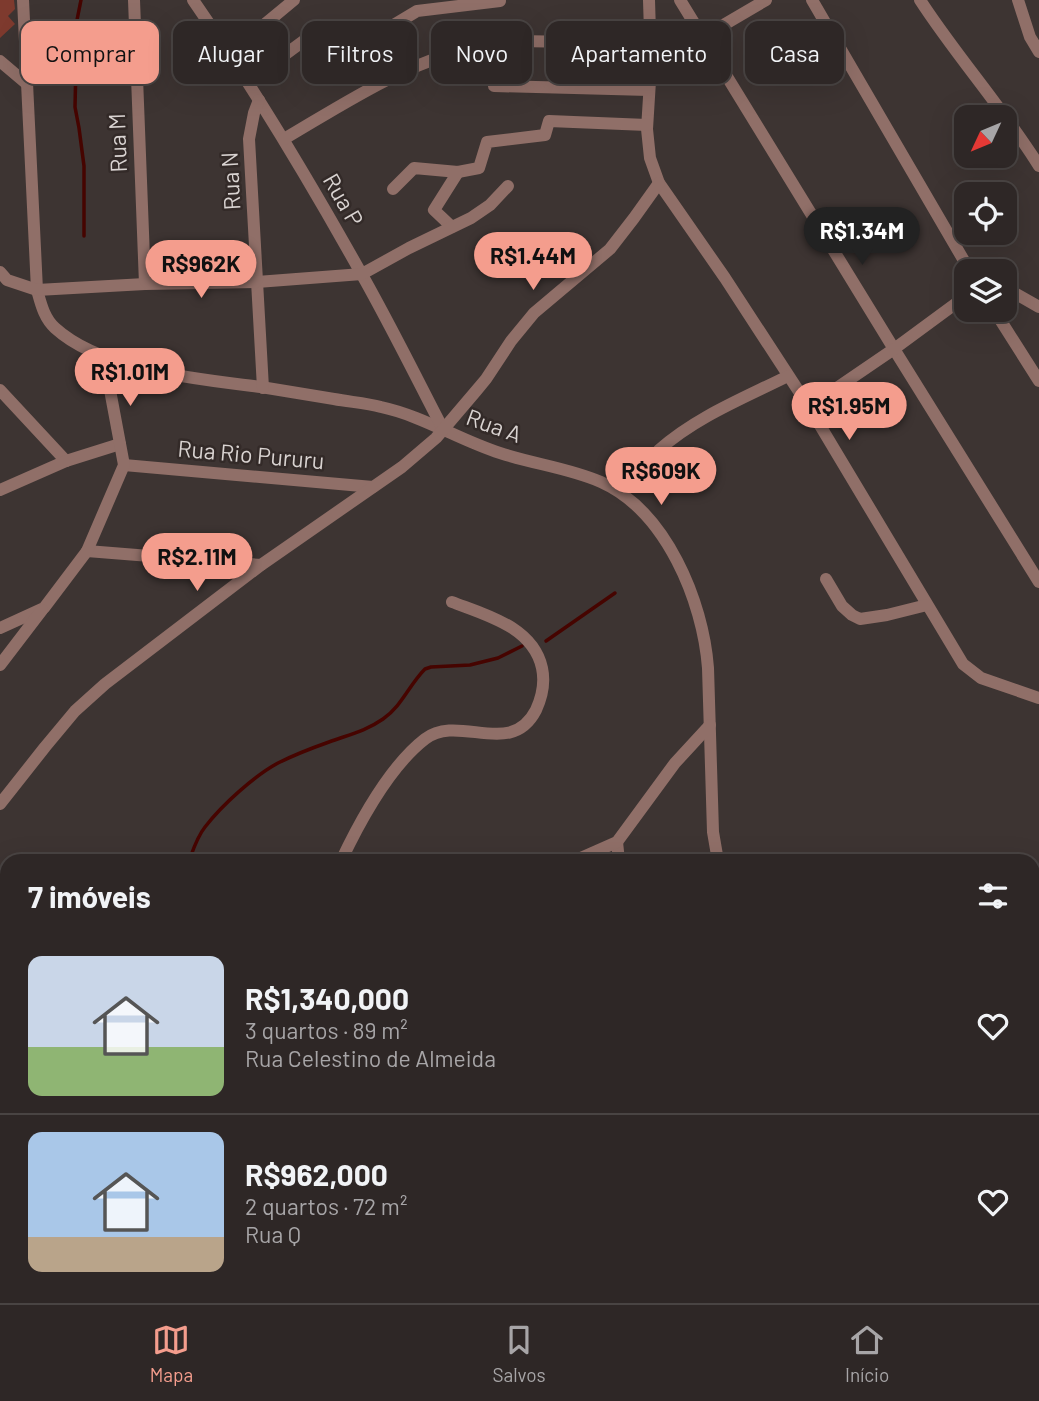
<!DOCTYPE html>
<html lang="pt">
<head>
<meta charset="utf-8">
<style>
  body { margin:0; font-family:Barlow,sans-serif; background:#3a3332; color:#f1f3f6; height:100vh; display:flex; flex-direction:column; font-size:26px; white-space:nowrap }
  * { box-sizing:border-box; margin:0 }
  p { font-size:23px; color:#a7a5a7 }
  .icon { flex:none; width:38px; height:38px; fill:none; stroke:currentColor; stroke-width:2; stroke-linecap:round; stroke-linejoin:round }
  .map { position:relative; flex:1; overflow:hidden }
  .drawer { position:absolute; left:0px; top:854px; width:1040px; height:450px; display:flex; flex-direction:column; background:#2e2726; border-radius:21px 21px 0 0; box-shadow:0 7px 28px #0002,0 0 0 2px #494443 }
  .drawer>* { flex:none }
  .banner { position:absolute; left:21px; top:21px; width:998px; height:63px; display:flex; gap:14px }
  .needle { width:46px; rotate:226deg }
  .controls { position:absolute; left:954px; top:105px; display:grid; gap:14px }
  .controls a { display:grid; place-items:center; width:63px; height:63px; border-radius:14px; background:#2e2726; box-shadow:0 7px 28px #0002,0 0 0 2px #494443; font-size:35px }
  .price { position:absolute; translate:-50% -60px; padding:0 16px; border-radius:24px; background:#f49d8d; color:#111; font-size:23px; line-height:46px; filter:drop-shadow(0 2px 4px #0008) }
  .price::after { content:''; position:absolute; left:50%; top:42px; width:21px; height:16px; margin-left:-10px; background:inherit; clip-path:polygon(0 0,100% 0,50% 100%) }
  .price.on { background:#222; color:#fff }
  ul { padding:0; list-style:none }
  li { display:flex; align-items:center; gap:21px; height:175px; padding:0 28px }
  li+li { border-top:2px solid #494443 }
  li span { display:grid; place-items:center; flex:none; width:196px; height:140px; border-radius:14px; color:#555 }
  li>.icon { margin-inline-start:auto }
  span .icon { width:84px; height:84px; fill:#fffc; stroke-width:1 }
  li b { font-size:30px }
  h2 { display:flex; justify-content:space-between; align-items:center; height:84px; padding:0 28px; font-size:30px }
  .chip { padding:0 24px; border-radius:14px; background:#2e2726; box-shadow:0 7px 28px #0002,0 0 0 2px #494443; font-size:24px; line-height:63px }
  .chip.on { background:#f49d8d; color:#111 }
  .dock { display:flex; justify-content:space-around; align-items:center; height:98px; border-top:2px solid #494443; background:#2e2726; font-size:19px; color:#a7a5a7 }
  .dock a { display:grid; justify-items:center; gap:4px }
  .dock .on { color:#f49d8d }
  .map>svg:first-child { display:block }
  .green { fill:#693d35 }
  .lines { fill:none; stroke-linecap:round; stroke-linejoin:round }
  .stream { stroke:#460400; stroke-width:3.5 }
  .building { fill:#7e3a2e }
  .minor { stroke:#906f68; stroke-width:12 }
  .labels { text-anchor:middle; stroke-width:5; stroke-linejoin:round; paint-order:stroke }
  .street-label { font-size:23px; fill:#d9d3d1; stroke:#332a28 }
</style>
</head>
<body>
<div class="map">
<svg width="1039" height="1303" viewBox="0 0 1039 1303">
  <rect width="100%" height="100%" fill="#3d3432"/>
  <!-- green -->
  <g class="green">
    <path d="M7,1110v74l-7,-2v-65z"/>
    <path d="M257,1297h109l10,6h-113z"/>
  </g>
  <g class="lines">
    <!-- stream -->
    <g class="stream">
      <path d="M81,0l-4,20 -2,87 4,21 5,38v70"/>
      <path d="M546,641l69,-48"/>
      <path d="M189,861c4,-11 8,-24 16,-34 17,-22 49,-51 73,-64 16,-8 34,-15 51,-21 19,-7 37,-11 54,-23 19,-13 26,-34 42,-50l6,-2 39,-2 28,-7 24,-12"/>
      <path d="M1032,1100l7,7"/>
      <path d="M0,1126l7,2"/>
      <path d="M1032,1176l7,-7"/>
      <path d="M330,1297l9,6"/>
      <path d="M969,1303l4,-6"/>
    </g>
  </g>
  <!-- building -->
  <path class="building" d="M0,0h14l1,9 -7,7 7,8 -15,14z"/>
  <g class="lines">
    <!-- minor -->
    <g class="minor">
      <path d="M23,0l14,290c4,14 7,28 18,38 47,43 144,51 206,59 24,4 49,8 73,12 16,3 32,4 47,8 42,9 78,33 119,46 33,11 69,15 101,29 65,29 102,119 107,186l5,164 5,29"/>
      <path d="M134,0l11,284"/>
      <path d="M193,0c61,88 116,180 168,273 29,51 55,104 82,156"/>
      <path d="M649,0l2,65 -4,64 3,29 9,25 66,95 84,129 154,257 18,14 58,20"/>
      <path d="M680,0l214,349 145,233"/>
      <path d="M812,0l158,271"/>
      <path d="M920,0c37,57 83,108 119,166"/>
      <path d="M1018,0l12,37 9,15"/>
      <path d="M491,44l3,42 155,4"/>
      <path d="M230,53l64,-53"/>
      <path d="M0,61l27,23"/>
      <path d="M651,65l52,-28 63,-37"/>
      <path d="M248,82l69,-51 19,-3 21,19 60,-36 83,-10"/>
      <path d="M259,100l-5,13 -5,26 14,249"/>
      <path d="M284,139c63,-37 128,-81 202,-94 26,-5 53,-4 80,-3 28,0 57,1 85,1"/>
      <path d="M393,189l21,-21 44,4 21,-4 8,-26 58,-7 4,-14 98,4"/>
      <path d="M452,227l-18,-17 24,-38"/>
      <path d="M0,272l7,8 30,10 108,-6 112,-2 105,-8 47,-26 62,-30 19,-13 18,-19"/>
      <path d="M1004,287l35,20"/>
      <path d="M994,310l45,71"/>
      <path d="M0,390l66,71"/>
      <path d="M809,407l85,-58 72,-53"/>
      <path d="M659,450c37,-33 85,-52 129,-74"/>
      <path d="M124,465l249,22"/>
      <path d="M0,490l66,-29 54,-17"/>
      <path d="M87,551l174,14"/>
      <path d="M826,579l16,27 10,9 8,4 27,-4 40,-10"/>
      <path d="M0,628l44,-20 43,-57 37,-86 -20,-107"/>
      <path d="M0,665l42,-55"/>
      <path d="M0,804l45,-57 30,-36 30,-27 156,-119 141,-98 34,-29 40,-47 10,-12 25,-38 23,-28 76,-64 24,-31 25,-35"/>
      <path d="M617,842l2,19"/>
      <path d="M341,861c19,-40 49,-95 84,-122 34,-26 86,20 111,-29 6,-13 9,-28 6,-42 -9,-41 -56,-53 -90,-66"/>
      <path d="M574,861l43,-19 58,-79 35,-38"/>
      <path d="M1032,875l7,-1"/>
      <path d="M0,1039l7,4"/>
      <path d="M0,1076h7"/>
      <path d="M0,1263l7,4"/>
      <path d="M56,1297l10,6"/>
      <path d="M412,1297l11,6"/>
      <path d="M438,1297v6"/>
      <path d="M580,1303l1,-6"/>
      <path d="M683,1303l2,-6"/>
    </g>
  </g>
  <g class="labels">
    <!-- street labels -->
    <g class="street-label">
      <text transform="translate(118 143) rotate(-92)" y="8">Rua M</text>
      <text transform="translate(231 181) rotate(-93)" y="8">Rua N</text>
      <text transform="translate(343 200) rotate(60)" y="8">Rua P</text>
      <text transform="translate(494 426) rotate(20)" y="8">Rua A</text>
      <text transform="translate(251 455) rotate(5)" y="8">Rua Rio Pururu</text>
    </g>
  </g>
</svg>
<div class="controls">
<a><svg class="needle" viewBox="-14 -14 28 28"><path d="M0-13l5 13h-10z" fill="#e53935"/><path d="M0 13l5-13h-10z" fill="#a7a5a7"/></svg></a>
<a><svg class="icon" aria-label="locate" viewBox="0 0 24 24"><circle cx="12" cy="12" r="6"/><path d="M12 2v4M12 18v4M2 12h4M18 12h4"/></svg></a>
<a><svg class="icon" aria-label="layers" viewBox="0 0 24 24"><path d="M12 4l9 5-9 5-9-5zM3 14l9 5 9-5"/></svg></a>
</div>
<b class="price on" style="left:862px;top:267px">R$1.34M</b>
<b class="price" style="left:533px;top:292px">R$1.44M</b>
<b class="price" style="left:201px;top:300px">R$962K</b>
<b class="price" style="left:130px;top:408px">R$1.01M</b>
<b class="price" style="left:849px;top:442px">R$1.95M</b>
<b class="price" style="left:661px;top:507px">R$609K</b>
<b class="price" style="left:197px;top:593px">R$2.11M</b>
<div class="banner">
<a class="chip on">Comprar</a>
<a class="chip">Alugar</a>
<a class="chip">Filtros</a>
<a class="chip">Novo</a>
<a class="chip">Apartamento</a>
<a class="chip">Casa</a>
</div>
<section class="drawer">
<h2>7 imóveis<svg class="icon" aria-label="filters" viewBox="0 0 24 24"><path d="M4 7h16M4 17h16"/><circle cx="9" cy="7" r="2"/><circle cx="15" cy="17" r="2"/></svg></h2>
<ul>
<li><span style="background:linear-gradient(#c9d6e8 65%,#8fb573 0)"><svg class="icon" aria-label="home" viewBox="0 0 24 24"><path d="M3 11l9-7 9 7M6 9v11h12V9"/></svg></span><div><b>R$1,340,000</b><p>3 quartos · 89 m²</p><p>Rua Celestino de Almeida</p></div><svg class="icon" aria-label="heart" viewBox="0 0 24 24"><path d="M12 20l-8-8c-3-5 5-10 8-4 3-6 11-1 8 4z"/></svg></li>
<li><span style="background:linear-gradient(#a9c7e8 75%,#b9a48a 0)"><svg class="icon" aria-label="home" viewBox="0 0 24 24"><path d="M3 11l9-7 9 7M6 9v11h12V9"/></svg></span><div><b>R$962,000</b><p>2 quartos · 72 m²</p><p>Rua Q</p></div><svg class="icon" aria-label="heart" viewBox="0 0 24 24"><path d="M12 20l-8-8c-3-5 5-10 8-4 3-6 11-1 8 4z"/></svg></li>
</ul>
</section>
</div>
<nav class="dock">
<a class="on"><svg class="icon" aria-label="map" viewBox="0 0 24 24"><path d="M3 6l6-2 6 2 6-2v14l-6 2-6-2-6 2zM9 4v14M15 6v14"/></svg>Mapa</a>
<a><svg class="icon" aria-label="saved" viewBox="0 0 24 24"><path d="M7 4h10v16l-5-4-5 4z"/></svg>Salvos</a>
<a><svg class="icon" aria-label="home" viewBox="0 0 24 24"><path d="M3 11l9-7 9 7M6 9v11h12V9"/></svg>Início</a>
</nav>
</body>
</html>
